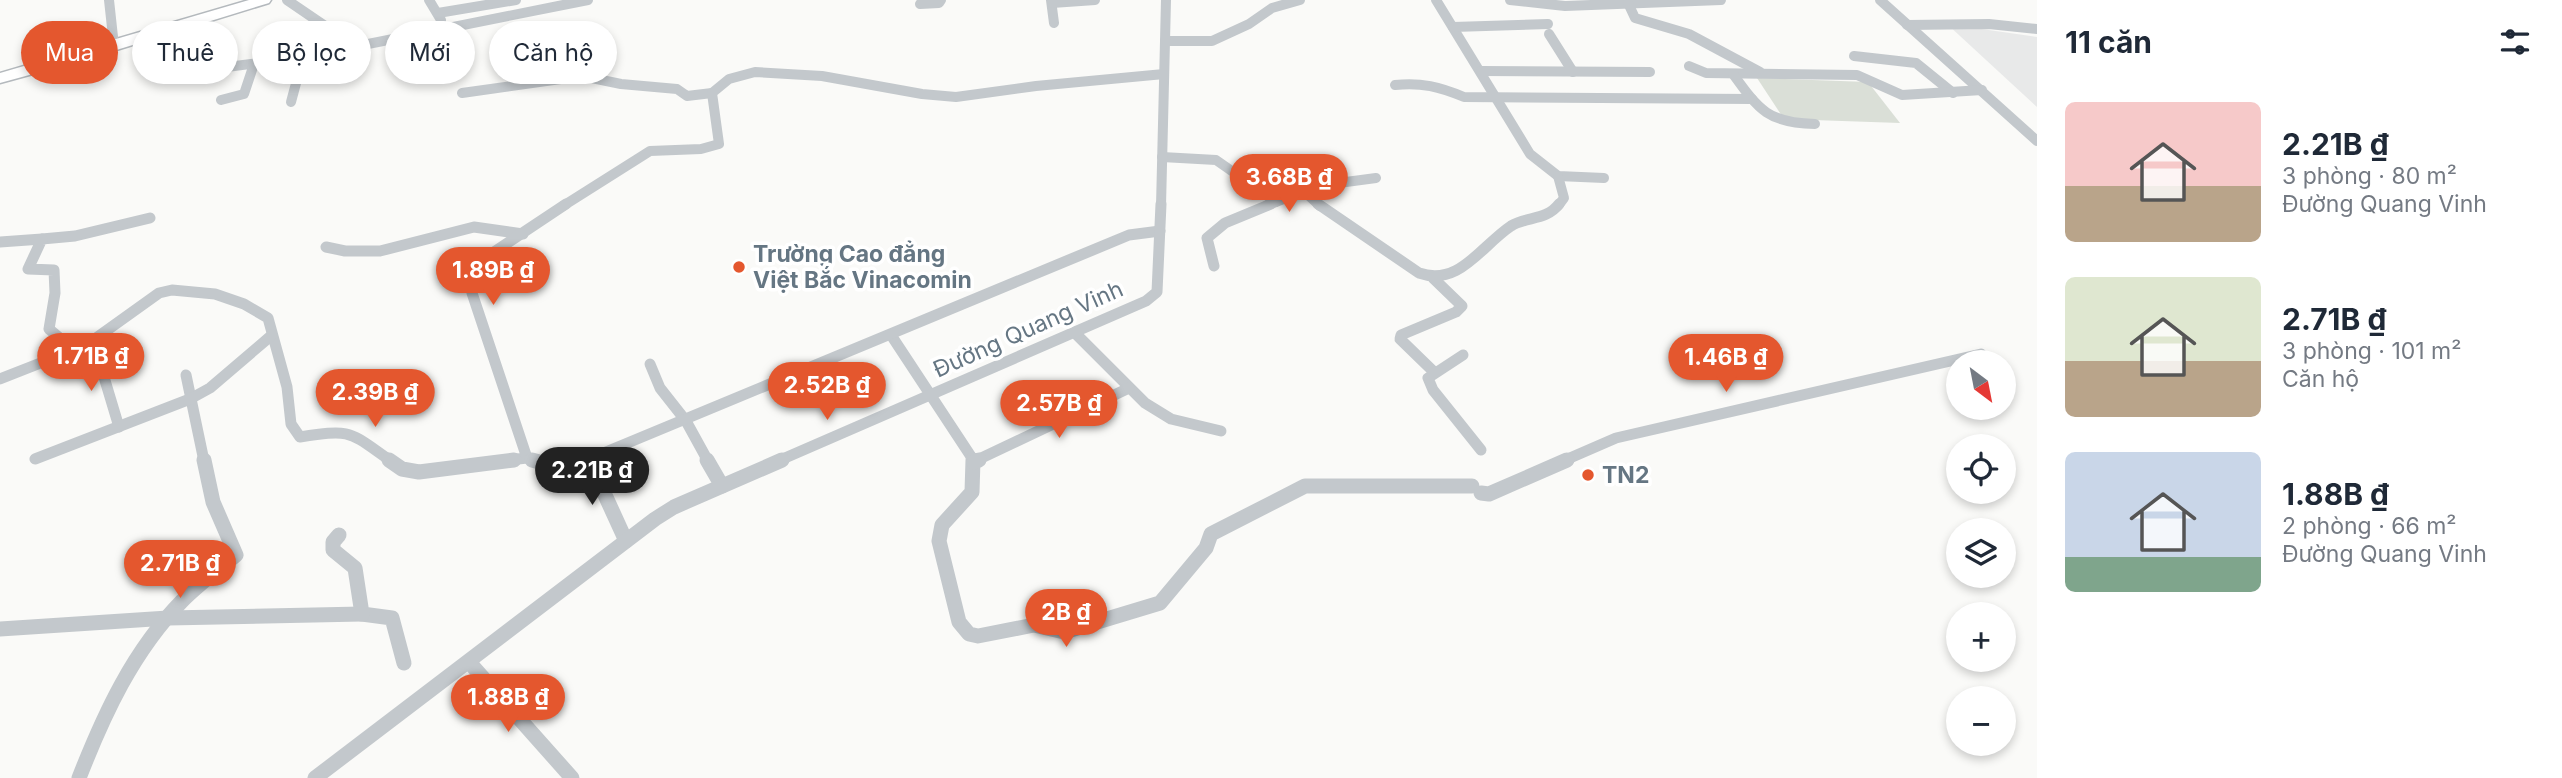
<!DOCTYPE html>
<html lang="vi">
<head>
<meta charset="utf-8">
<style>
  body { margin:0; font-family:Inter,sans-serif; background:#f6f6f7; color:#1f2937; height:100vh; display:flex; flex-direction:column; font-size:26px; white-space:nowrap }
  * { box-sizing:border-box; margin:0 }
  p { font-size:23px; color:#747a83 }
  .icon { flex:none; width:38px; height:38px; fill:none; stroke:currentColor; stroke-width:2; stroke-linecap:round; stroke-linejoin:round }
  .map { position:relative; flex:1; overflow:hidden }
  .sheet { display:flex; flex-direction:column; background:#fff; width:525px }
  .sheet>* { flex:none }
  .top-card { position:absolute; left:21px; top:21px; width:665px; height:63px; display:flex; gap:14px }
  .needle { width:46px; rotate:148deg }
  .tools { position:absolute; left:1946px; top:350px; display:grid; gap:14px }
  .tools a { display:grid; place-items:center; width:70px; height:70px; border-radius:50%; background:#fff; box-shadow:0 4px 10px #0003; font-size:35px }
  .price { position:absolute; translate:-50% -60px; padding:0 16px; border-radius:24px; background:#e4572e; color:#fff; font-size:23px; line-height:46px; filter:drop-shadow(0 2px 4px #0008) }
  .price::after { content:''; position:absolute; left:50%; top:42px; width:21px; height:16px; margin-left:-10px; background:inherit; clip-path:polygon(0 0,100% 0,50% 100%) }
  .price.current { background:#222; color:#fff }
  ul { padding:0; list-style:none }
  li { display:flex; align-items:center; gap:21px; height:175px; padding:0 28px }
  li span { display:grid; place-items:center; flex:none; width:196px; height:140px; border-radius:10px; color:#555 }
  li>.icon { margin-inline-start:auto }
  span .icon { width:84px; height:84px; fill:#fffc; stroke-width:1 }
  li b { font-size:30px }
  h2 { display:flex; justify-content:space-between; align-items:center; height:84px; padding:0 28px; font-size:30px }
  .chip { padding:0 24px; border-radius:32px; background:#fff; box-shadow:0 4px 10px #0003; font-size:24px; line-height:63px }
  .chip.current { background:#e4572e; color:#fff }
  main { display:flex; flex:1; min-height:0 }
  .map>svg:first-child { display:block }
  .built { fill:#e8e9e9 }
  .green { fill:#dadfd7 }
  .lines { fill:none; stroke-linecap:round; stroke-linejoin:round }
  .trunk-casing { stroke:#b4b9bd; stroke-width:3 }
  .minor-far2 { stroke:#c3c8cc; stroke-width:10 }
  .minor-far1 { stroke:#c3c8cc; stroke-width:11 }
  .minor { stroke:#c3c8cc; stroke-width:15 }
  .trunk { fill:#fff; fill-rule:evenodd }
  .poi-dot { fill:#e4572e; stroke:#fff; stroke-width:2.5 }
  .labels { text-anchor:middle; stroke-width:7; stroke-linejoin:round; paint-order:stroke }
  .poi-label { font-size:23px; font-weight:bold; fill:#657683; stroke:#fff; text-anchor:start }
  .street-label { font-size:23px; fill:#657683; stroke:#fff }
</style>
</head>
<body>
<main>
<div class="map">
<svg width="2037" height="778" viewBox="0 0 2037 778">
  <rect width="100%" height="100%" fill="#fafaf8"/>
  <!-- built -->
  <path class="built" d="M1947,24l90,13v70z"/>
  <!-- green -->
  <path class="green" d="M1757,78l111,4 32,41 -116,-4z"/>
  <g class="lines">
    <defs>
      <path id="trunk" d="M249,0h22l-2,3 -185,57 -84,23v-10z"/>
    </defs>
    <!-- trunk casing -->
    <use href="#trunk" class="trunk-casing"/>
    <!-- minor-far2 -->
    <g class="minor-far2">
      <path d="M109,0l5,46"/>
      <path d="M287,0l41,28 4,6 1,17"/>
      <path d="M429,0l12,20"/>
      <path d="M1051,0l3,23"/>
      <path d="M1436,0l94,154 28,22 46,2"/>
      <path d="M1510,0l55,6 156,-6"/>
      <path d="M1880,0l157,141"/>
      <path d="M1052,3l43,-3"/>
      <path d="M1628,3l7,15 54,16 71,38"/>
      <path d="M920,4l19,-1 2,-3"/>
      <path d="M438,13l78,-13"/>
      <path d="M1907,25l82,-1 48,5"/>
      <path d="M1453,27l95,-3"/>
      <path d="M1549,34l24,38"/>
      <path d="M1165,41h47l37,-17 23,-16 28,-8"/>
      <path d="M1854,56l62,7 37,30"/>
      <path d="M1689,66l17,7 151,2 45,20 80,-5"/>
      <path d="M1481,71l169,1"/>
      <path d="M1733,74c26,36 35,49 82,50"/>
      <path d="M166,75l137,-18 285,-57"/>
      <path d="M1395,85c26,-3 45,2 69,12l288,2"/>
      <path d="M462,93l120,-17 39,8 56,5 10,7 25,-3"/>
      <path d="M221,100l23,-6 10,-30"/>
      <path d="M291,102l12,-45"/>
      <path d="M1162,157l54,3 60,42"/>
      <path d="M1304,191l16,15"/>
      <path d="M563,206l87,-55 51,-2 18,-5 -7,-51 17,-14 26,-7 67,4 100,18 34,3 80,-11 128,-12"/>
      <path d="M1161,206l5,-206"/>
      <path d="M1266,206l50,-20 60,-8"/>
      <path d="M1558,206l6,-8 -6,-22"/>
    </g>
    <!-- minor-far1 -->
    <g class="minor-far1">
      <path d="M1318,204l101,69c40,14 62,-27 92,-47 16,-10 35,-5 48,-22"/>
      <path d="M150,218l-75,18 -33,3 -14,30 26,1 1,23 -6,36 13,11 4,13 19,-7 74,-53 13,-3 43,4 29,10 24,14 19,69 4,37 9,13c53,-8 48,-6 91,24"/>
      <path d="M0,242l42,-3"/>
      <path d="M326,247l19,4h35l94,-24 49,7"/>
      <path d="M1214,266l-7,-28 18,-15 46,-19"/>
      <path d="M1433,278l29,28 -6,6 -55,23 -1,4 34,33"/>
      <path d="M1074,332l71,71 26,16 50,12"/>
      <path d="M891,335l83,126"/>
      <path d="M85,346l16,21 18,60"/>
      <path d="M1463,355l-35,23 5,12 48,60"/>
      <path d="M650,364l10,24 26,33 22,40"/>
      <path d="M186,375l18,86"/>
      <path d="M0,379l66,-26"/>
      <path d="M35,459l155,-60 20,-11 62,-53"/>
      <path d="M589,459l1,2"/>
      <path d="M500,461l27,-3"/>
      <path d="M538,461l-11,-3 -55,-165 -1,-16 8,-15 87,-58"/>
      <path d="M561,461l28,-2 540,-224 31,-4"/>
      <path d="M778,461l368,-160 11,-9 4,-88"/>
      <path d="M975,461l154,-73"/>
      <path d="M1563,461l53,-23 365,-84"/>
    </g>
    <!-- minor -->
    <g class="minor">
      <path d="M389,460l13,9 17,3 95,-12"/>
      <path d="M532,460l11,3 38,-3"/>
      <path d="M589,460l37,81"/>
      <path d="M707,460l15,26"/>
      <path d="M973,460l-1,32 -30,33 -3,16 20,81 10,12 9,2 56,-11 30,7 96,-29 46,-55 5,-14 94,-48h167"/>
      <path d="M974,462l5,-2"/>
      <path d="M1481,493l8,1 78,-34"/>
      <path d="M339,535l-6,7v8l22,18 7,46 30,4 12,45"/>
      <path d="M0,629l168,-11 194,-4"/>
      <path d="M469,662l103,116"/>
      <path d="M79,778c25,-64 54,-127 103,-177 17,-17 36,-31 54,-46l-23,-53 -9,-42"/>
      <path d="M315,778l340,-259 19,-12 108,-47"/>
    </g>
    <!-- trunk -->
    <use href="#trunk" class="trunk"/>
  </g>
  <!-- markers -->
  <g class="poi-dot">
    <circle cx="739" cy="267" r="7"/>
    <circle cx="1588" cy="475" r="7"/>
  </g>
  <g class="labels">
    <!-- poi labels -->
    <g class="poi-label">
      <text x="753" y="262">Trường Cao đẳng<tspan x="753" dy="26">Việt Bắc Vinacomin</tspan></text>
      <text x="1602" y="483">TN2</text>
    </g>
    <!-- street labels -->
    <g class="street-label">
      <text transform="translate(1028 329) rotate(-24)" y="8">Đường Quang Vinh</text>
    </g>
  </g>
</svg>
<div class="tools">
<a><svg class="needle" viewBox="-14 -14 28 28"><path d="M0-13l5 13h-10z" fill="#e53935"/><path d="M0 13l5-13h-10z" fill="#747a83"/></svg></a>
<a><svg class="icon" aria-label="locate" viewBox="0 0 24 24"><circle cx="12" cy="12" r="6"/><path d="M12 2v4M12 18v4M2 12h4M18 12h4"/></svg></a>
<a><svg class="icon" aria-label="layers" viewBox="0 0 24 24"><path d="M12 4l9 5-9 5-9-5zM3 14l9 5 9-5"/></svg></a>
<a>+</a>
<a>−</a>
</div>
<b class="price" style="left:1289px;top:214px">3.68B ₫</b>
<b class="price" style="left:493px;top:307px">1.89B ₫</b>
<b class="price" style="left:91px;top:393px">1.71B ₫</b>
<b class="price" style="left:1726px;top:394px">1.46B ₫</b>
<b class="price" style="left:827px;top:422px">2.52B ₫</b>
<b class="price" style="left:375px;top:429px">2.39B ₫</b>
<b class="price" style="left:1059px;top:440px">2.57B ₫</b>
<b class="price current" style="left:592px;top:507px">2.21B ₫</b>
<b class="price" style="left:180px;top:600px">2.71B ₫</b>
<b class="price" style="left:1066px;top:649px">2B ₫</b>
<b class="price" style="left:508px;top:734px">1.88B ₫</b>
<div class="top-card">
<a class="chip current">Mua</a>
<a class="chip">Thuê</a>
<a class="chip">Bộ lọc</a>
<a class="chip">Mới</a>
<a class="chip">Căn hộ</a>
</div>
</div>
<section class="sheet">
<h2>11 căn<svg class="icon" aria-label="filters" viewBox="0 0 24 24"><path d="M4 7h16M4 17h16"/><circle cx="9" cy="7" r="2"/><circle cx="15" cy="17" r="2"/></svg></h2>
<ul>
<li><span style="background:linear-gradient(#f6c9c9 60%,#b9a48a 0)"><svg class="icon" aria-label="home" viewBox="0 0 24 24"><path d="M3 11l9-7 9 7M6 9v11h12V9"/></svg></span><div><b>2.21B ₫</b><p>3 phòng · 80 m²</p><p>Đường Quang Vinh</p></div></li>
<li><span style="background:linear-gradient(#dfe7d0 60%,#b9a48a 0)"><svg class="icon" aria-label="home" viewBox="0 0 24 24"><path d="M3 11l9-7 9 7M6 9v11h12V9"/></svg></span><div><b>2.71B ₫</b><p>3 phòng · 101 m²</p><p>Căn hộ</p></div></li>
<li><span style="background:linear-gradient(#c9d6e8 75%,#7fa58c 0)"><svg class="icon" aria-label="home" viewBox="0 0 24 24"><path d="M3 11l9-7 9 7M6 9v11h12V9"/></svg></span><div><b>1.88B ₫</b><p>2 phòng · 66 m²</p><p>Đường Quang Vinh</p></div></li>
</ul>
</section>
</main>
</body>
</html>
